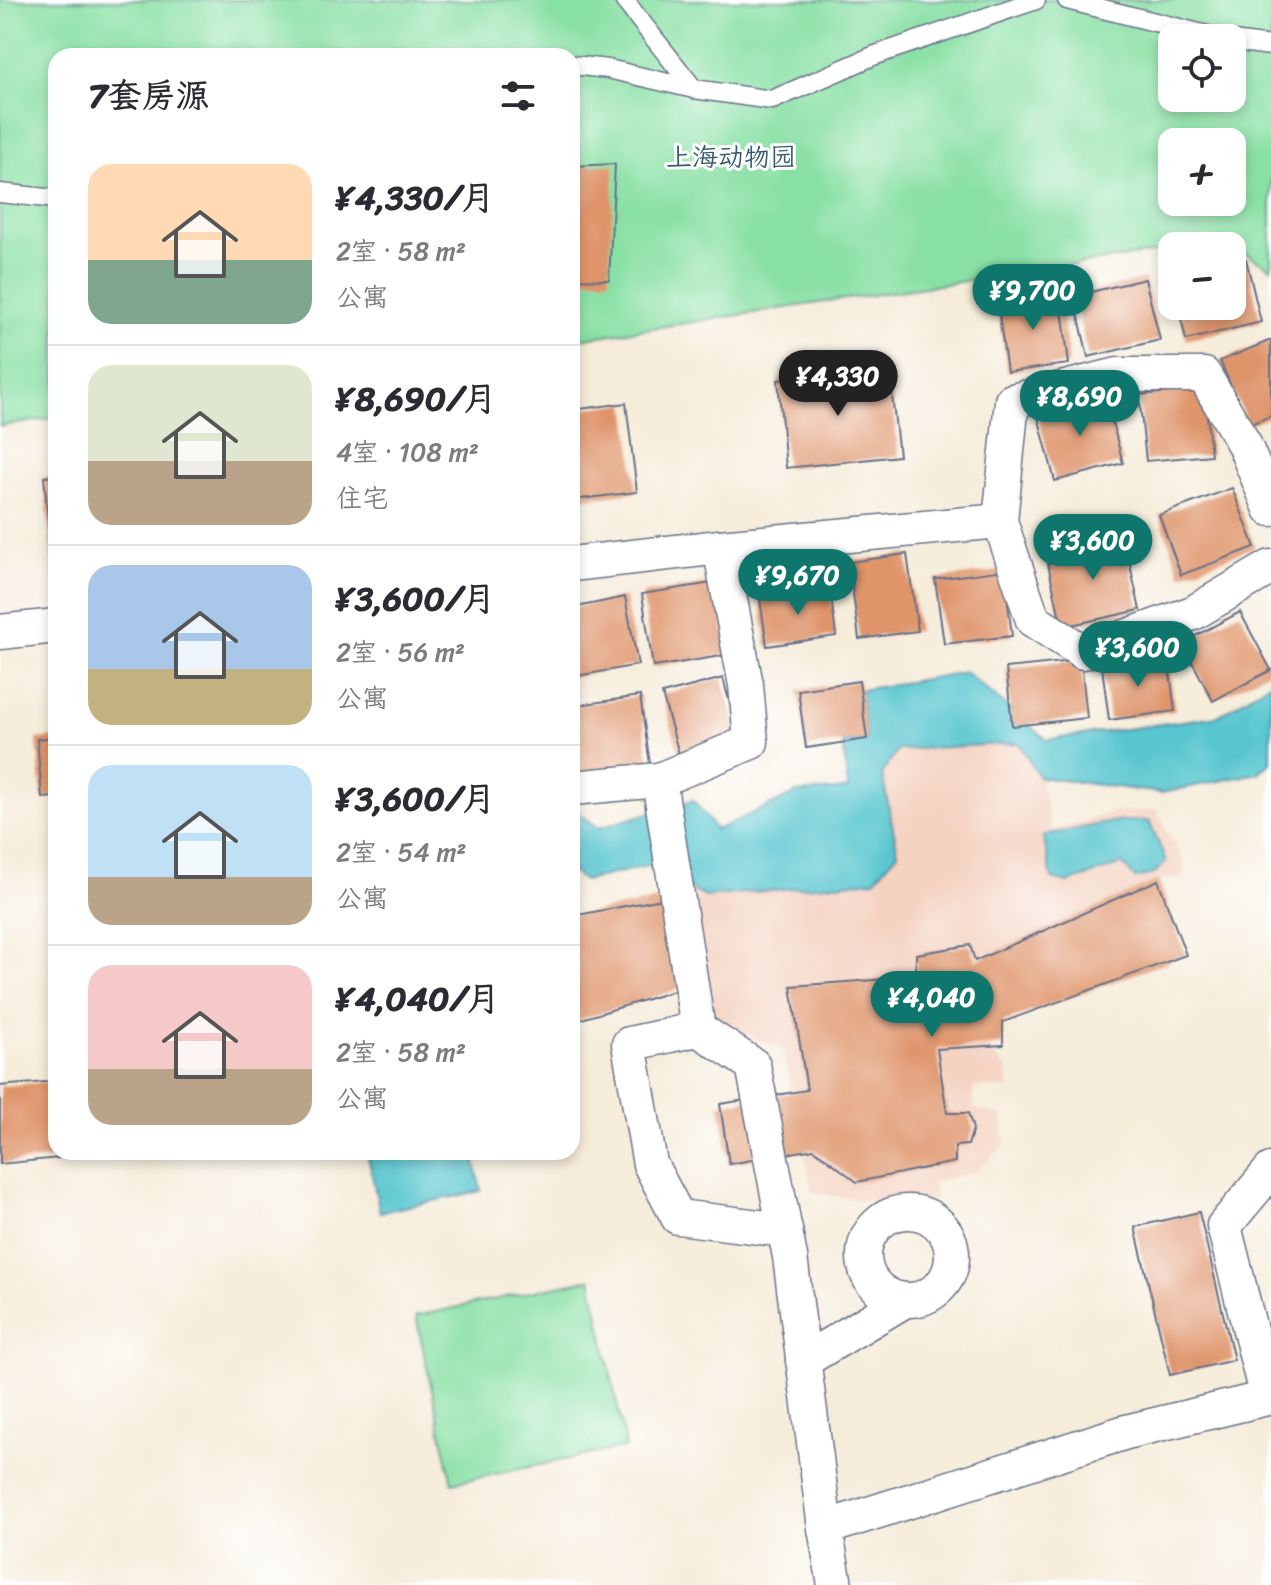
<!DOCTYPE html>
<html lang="zh">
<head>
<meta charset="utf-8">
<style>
  body { margin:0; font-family:Sriracha,"LXGW WenKai TC",sans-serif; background:#f7f7f7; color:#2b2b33; height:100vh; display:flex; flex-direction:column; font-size:30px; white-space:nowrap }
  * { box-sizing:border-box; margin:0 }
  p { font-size:26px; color:#7c7c81 }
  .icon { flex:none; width:44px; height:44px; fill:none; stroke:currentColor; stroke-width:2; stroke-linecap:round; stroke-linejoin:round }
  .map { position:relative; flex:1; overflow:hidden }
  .panel { position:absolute; left:48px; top:48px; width:532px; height:1112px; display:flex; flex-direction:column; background:#fff; border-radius:24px; box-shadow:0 4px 12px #0003 }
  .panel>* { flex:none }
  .fabs { position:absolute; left:1158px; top:24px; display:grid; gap:16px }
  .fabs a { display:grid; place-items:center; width:88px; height:88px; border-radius:16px; background:#fff; box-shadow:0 4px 12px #0003; font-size:40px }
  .price { position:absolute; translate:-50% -68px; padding:0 18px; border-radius:28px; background:#0f766e; color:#fff; font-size:26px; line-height:52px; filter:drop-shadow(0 2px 4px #0008) }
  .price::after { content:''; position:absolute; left:50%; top:48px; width:24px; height:18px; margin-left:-12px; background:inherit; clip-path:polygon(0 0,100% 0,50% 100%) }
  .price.active { background:#222; color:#fff }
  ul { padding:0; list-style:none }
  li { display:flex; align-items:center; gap:24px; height:200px; padding:0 40px }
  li+li { border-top:2px solid #e1e1e2 }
  li span { display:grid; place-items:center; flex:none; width:224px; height:160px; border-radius:24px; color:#555 }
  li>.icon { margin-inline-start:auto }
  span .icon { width:96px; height:96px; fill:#fffc; stroke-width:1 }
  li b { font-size:34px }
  h2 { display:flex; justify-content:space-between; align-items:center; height:96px; padding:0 40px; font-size:34px }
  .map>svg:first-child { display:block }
  .built { fill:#f4d3c1 }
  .green { fill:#89e0a4; stroke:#528881; stroke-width:2; fill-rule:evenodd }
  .water { fill:#59c6cf; stroke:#3a7a96; stroke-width:2 }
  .building { fill:#df946a }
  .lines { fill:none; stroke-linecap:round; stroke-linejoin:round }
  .lane-casing { stroke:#677189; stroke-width:21 }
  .street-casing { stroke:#677189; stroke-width:37 }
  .lane { stroke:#fff; stroke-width:18 }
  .street { stroke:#fff; stroke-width:34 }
  .labels { text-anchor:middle; stroke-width:6; stroke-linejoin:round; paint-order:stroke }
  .park-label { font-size:26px; fill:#365b70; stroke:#fff }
</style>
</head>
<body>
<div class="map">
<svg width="1271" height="1585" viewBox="0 0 1271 1585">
  <rect width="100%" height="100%" fill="#fff"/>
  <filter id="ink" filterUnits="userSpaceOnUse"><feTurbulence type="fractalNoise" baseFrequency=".0125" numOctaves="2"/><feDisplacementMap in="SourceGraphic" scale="16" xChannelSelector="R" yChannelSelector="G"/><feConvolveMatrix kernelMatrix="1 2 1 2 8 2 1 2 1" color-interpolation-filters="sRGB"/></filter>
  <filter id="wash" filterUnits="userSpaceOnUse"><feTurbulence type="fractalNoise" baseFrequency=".006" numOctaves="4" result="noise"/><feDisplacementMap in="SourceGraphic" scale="32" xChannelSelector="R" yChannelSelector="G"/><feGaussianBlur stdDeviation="1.8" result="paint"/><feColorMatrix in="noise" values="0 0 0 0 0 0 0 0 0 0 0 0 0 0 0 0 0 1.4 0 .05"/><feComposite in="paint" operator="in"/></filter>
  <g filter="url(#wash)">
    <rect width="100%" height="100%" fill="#f5ecd9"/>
    <!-- built -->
    <path class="built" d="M1019,742l20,35 13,54 61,-19 43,-2 29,54 -3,14 -23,2 27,75 -182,67 -1,23 -12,1v7l16,15 1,20 -35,-1 1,21 28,8 3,29 -30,27 -43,11 4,16 -32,9 -92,-16 -29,-142 -74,-32 -19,-129 208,-37 -17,-78 17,-24z"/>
    <!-- green -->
    <g class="green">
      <path d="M0,0h1271v268l-46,-26 -25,4h-28v4l-600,90v-284h-516v362l-56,8zM1172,38h60v60h-60zM1172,142h60v60h-60z"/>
      <path d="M591,1279l35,168 -174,36 -36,-167z"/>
    </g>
    <!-- water -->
    <g class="water">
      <path d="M965,672l82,68 171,-24 53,-34v81l-13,10 -97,20 -122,-16 -20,-34 -121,7 -16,24 16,79 -24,27 -169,17 -58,-31 -63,15 -12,-9v-63l27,19 94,-28 23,30 81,-37 51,-4 -5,-46 24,-4 -7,-49z"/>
      <path d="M1116,821h33l17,40 -12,13 -19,4 -13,-14 -54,19 -16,-4 -9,-43z"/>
      <path d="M367,1152h106l8,39 -101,21z"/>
    </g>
    <g id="blocks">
      <!-- building -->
      <g class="building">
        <path d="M615,164l-6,116 -37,-1v-113z"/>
        <path d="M1246,259l15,63 -75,18 -8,-34h54v-43z"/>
        <path d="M1145,279l15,61 -72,17 -14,-61z"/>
        <path d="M1060,293l9,71 -62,8 -10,-71z"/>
        <path d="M1271,340v76l-23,9 -28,-64z"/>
        <path d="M889,368l10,88 -113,12 -8,-88z"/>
        <path d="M1204,389l7,66 -65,6 -7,-66z"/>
        <path d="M1105,395l18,68 -68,18 -18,-68z"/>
        <path d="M626,403l11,89 -65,8v-90z"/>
        <path d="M56,476v107h-2l-10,-106z"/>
        <path d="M1232,488l23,59 -74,28 -22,-60z"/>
        <path d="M1124,538l16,72 -78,17 -16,-72z"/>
        <path d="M907,554l11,77 -59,8 -10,-77z"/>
        <path d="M1004,570l8,66 -68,8 -9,-65z"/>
        <path d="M718,582l10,73 -75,12 -11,-73z"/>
        <path d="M830,588l6,48 -69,10 -7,-47z"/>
        <path d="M625,597l13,68 -66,12v-69z"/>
        <path d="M1240,612l31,58 -58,31 -31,-58z"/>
        <path d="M1168,658l7,53 -66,9 -7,-53z"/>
        <path d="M1081,660l6,58 -75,8 -6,-58z"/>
        <path d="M723,678l16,60 -60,16 -17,-60z"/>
        <path d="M859,681l8,58 -61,9 -8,-58z"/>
        <path d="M640,696l10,68 -77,12 -1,-70z"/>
        <path d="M56,737v60l-14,1 -5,-59z"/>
        <path d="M1158,880l28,75 -183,67v23l-66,4 10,64h21l5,16 -5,16 -13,1v16l-98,20 -43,-33 -85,15 -9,-60 87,-14 -16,-104 125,-9v-23l54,-9 5,16z"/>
        <path d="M673,897l14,90 -115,35v-106z"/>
        <path d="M56,1081v71h42l1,2 -99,10v-78z"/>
        <path d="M1199,1212l35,148 -64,15 -35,-148z"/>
      </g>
    </g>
  </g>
  <g filter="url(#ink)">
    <use href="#blocks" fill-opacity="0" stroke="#677189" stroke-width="2"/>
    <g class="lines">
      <defs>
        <g id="lane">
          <path d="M624,0l70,89 78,11 101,-44 163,-56"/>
          <path d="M1067,0l152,38"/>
          <path d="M1232,41l39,5"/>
          <path d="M572,65l36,4 86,20"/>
          <path d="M0,193l56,6"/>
        </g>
        <g id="street">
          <path d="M1271,509l-27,-65 -40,-69h-86l-106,26 -12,120 33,99 50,32 110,-39 78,-46"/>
          <path d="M572,564l148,-17 280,-26"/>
          <path d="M0,632l56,-6"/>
          <path d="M659,780l39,249 55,36 37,192 35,271"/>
          <path d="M572,788l87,-8 92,-38 -5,-57 -26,-138"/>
          <path d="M698,1029l-69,15 21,120 28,53 107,13"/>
          <circle cx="908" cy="1256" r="44"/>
          <path d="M803,1361l102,-61"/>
          <path d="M835,1585l-10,-57 301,-96 141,-34 -43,-172 47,-56"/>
        </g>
      </defs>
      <!-- lane casing -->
      <use href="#lane" class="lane-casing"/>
      <!-- street casing -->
      <use href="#street" class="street-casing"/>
      <!-- lane -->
      <use href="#lane" class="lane"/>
      <!-- street -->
      <use href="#street" class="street"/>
    </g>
  </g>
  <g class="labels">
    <!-- park labels -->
    <g class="park-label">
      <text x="731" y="166">上海动物园</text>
    </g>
  </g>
</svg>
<div class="fabs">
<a><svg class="icon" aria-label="locate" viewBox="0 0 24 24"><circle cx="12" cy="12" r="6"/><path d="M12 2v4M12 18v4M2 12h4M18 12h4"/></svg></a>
<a>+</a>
<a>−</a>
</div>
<b class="price" style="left:1033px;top:332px">¥9,700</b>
<b class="price active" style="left:838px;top:418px">¥4,330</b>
<b class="price" style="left:1080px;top:438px">¥8,690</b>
<b class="price" style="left:1093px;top:582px">¥3,600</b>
<b class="price" style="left:798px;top:617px">¥9,670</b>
<b class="price" style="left:1138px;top:689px">¥3,600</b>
<b class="price" style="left:932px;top:1039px">¥4,040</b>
<section class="panel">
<h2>7套房源<svg class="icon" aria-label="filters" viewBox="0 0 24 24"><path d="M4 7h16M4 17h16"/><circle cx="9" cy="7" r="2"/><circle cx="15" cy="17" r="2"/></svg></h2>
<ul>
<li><span style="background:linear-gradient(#ffd9b3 60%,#7fa58c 0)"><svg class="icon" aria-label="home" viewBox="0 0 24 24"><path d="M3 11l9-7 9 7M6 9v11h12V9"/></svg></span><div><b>¥4,330/月</b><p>2室 · 58 m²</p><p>公寓</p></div></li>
<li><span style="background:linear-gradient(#dfe7d0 60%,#b9a48a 0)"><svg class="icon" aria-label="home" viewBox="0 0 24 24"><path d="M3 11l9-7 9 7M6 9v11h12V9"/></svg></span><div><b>¥8,690/月</b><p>4室 · 108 m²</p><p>住宅</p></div></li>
<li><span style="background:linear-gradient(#a9c7e8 65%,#c2b280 0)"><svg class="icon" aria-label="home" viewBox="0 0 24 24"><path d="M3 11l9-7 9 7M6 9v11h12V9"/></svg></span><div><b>¥3,600/月</b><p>2室 · 56 m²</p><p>公寓</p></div></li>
<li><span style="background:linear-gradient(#bfe0f5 70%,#b9a48a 0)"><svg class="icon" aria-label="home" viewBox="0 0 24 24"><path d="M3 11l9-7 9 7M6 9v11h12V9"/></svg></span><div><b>¥3,600/月</b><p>2室 · 54 m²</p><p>公寓</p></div></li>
<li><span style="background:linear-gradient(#f6c9c9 65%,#b9a48a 0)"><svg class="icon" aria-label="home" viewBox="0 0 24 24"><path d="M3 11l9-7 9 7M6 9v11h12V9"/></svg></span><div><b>¥4,040/月</b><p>2室 · 58 m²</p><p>公寓</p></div></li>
</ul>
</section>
</div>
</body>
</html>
